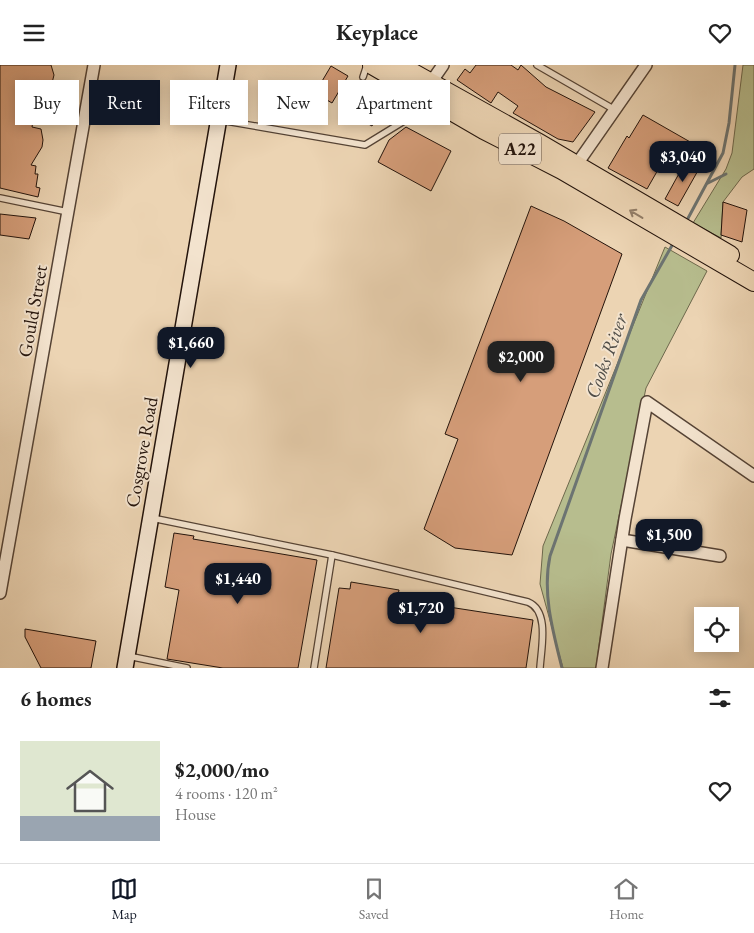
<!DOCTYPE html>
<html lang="en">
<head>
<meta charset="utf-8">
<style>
  body { margin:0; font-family:"EB Garamond",serif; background:#f2f2f2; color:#222; height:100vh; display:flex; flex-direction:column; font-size:19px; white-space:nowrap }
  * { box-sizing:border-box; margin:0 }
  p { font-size:16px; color:#767676 }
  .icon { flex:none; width:28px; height:28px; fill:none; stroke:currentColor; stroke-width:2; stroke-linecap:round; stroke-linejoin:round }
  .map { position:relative; height:603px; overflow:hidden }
  .side { display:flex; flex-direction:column; background:#fff; flex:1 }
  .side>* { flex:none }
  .hud { position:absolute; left:15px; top:15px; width:500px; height:45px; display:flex; gap:10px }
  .tools { position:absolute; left:694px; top:542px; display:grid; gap:10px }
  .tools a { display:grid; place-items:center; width:45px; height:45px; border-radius:0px; background:#fff; box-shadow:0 2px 12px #0003; font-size:25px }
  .price { position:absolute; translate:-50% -42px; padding:0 11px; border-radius:10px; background:#111827; color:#fff; font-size:16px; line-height:32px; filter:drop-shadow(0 1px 2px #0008) }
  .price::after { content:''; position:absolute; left:50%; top:30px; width:15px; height:11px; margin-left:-8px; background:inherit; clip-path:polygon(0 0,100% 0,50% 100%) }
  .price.active { background:#222; color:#fff }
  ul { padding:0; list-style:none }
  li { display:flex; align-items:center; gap:15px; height:125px; padding:0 20px }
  li span { display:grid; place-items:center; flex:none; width:140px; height:100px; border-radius:0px; color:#555 }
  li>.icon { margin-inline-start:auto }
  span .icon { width:60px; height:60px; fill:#fffc; stroke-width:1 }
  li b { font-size:21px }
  h2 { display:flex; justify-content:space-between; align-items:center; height:60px; padding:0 20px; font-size:21px }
  .tag { padding:0 18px; border-radius:0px; background:#fff; box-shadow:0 2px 12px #0003; font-size:18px; line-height:45px }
  .tag.active { background:#111827; color:#fff }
  header { display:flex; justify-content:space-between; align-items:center; height:65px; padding:0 20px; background:#fff; font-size:22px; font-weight:700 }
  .tabs { display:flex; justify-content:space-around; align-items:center; height:70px; border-top:1px solid #e0e0e0; background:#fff; font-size:14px; color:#767676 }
  .tabs a { display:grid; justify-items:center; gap:2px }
  .tabs .active { color:#111827 }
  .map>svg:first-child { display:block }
  .green { fill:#b7bd8e; stroke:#6d684c }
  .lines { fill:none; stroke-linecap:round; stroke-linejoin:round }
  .stream { stroke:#6c7472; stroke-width:3 }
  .building { fill:#d69e7a; stroke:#23130b }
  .service-casing { stroke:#554335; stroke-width:8 }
  .minor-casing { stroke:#554335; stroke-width:14 }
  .secondary-casing { stroke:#23130b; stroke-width:18 }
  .trunk-casing { stroke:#23130b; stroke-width:20 }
  .service { stroke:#f3e3ce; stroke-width:5.5 }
  .minor { stroke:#f3e3ce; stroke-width:11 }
  .secondary { stroke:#f3e3ce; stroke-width:15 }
  .trunk { stroke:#ecd4b3; stroke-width:18 }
  .oneway { stroke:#927d67 }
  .labels { text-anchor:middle; stroke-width:4; stroke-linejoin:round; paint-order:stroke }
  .shield { fill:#f3e3ce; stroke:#615146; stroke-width:1 }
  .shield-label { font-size:18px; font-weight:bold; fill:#23130b }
  .street-label { font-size:19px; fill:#23130b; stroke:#f3e3ce }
  .water-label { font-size:20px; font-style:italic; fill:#4e4c47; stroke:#f3e3ce }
</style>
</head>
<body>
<header><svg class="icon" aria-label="menu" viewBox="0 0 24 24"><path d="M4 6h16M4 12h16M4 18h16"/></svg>Keyplace<svg class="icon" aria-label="heart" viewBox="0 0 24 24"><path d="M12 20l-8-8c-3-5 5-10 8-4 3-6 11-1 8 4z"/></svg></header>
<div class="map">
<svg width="754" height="603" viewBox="0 0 754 603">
  <rect width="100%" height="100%" fill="#ecd4b3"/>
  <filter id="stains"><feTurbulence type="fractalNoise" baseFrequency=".004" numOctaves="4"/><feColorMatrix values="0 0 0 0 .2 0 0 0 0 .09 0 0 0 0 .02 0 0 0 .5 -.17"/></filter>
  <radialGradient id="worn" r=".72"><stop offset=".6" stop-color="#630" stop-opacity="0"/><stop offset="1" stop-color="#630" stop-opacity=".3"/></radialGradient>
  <!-- green -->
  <g class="green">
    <path d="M743,0h11v104l-12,8 -19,25 -2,36 -28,-15 33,-54 6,-16z"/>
    <path d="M665,182l42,24 -61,117 -35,166 -15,114h-33l-23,-84 3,-38z"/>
  </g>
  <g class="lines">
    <!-- stream -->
    <g class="stream">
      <path d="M708,118l18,-9"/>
      <path d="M686,157l37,-69 6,-30 6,-58"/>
      <path d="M562,603c-9,-36 -20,-75 -12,-112l91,-256 33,-58"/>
    </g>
  </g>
  <!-- building -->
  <g class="building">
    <path d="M0,0h51l3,10 -2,8 -5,9 -9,-2 -6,37 9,2 2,11 -1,7 -11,18 5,1 -1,8h3l-2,13 4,1 -2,9 -38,-9z"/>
    <path d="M476,0h35l7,5 3,-5 25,22 49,25 -22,30 -15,-3 -45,-26 5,-7 -20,-14 -7,11 -34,-23 8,-11 5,4z"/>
    <path d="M331,1l17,10 -16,27 -17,-10z"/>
    <path d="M367,23l20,10 -15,28 -20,-11z"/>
    <path d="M643,50l56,32 -8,12 -20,-12 -24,42 -39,-21 19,-32 2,2z"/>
    <path d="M406,62l45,24 -20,40 -53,-29 11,-22z"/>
    <path d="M687,94l13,8 -22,39 -13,-7z"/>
    <path d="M723,137l24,8 -5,32 -21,-7z"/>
    <path d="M531,141l33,15 58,33 -110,301 -57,-7 -31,-19 34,-90 -13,-5z"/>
    <path d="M0,149l36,4 -7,21 -29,-4z"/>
    <path d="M174,468l20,3 -1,3 124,21 -19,108h-75l-56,-9 12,-69 -14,-3z"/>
    <path d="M351,517l48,8 -2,9 136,21 -7,48h-200l13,-80 11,1z"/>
    <path d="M25,564l71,12 -5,27h-50l-16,-31z"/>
  </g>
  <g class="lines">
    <defs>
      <g id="service">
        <path d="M537,0l78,45"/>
        <path d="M363,12l4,-12"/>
        <path d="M220,55l145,25 44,-27 13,-21"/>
        <path d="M0,133l68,14"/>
        <path d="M152,453l180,37 196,47c22,9 13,47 12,66"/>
        <path d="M128,591l59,12"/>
        <path d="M314,603l18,-113"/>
      </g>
      <g id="minor">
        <path d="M427,23l16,-23"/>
        <path d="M577,99l69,-99"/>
        <path d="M622,475l98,16"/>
        <path d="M0,528l94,-528"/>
        <path d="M602,603l23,-149 22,-117 107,74"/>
      </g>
      <path id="secondary" d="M125,603l103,-603"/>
      <g id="trunk">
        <path d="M372,0l112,65 78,40 192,112"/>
        <path d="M399,0l140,78 191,112"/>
      </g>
    </defs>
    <!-- service casing -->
    <use href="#service" class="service-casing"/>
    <!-- minor casing -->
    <use href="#minor" class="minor-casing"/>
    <!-- secondary casing -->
    <use href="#secondary" class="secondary-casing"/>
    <!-- trunk casing -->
    <use href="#trunk" class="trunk-casing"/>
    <!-- service -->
    <use href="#service" class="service"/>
    <!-- minor -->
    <use href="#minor" class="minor"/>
    <!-- secondary -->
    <use href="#secondary" class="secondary"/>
    <!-- trunk -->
    <use href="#trunk" class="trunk"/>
  </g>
  <!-- one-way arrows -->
  <defs><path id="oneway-shaft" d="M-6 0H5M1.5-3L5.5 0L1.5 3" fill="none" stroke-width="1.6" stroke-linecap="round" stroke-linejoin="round" transform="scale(1.25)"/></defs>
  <use class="oneway" href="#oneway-shaft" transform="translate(636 149) rotate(-149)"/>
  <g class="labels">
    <!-- shield labels -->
    <rect class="shield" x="499" y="68.5" width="42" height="31" rx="4"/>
    <g class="shield-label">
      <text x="520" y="90">A22</text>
    </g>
    <!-- street labels -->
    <g class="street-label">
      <text transform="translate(32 246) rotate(-80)" y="7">Gould Street</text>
      <text transform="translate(141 387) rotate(-80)" y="7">Cosgrove Road</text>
    </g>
    <!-- water labels -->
    <g class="water-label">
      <text transform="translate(606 291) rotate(-70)" y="7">Cooks River</text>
    </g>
  </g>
  <rect width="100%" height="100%" filter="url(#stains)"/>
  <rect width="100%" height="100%" fill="url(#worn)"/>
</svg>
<div class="tools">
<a><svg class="icon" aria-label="locate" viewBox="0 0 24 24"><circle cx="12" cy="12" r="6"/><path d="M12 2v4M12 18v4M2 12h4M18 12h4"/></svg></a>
</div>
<b class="price" style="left:683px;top:118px">$3,040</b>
<b class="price" style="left:191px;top:304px">$1,660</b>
<b class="price active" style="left:521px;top:318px">$2,000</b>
<b class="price" style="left:669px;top:496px">$1,500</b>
<b class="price" style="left:238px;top:540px">$1,440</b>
<b class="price" style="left:421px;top:569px">$1,720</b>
<div class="hud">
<a class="tag">Buy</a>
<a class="tag active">Rent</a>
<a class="tag">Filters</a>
<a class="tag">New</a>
<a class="tag">Apartment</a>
</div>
</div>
<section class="side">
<h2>6 homes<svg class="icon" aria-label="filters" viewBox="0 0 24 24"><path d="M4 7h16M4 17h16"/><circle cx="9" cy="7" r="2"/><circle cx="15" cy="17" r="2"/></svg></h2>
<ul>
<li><span style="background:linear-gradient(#dfe7d0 75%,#9aa5b1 0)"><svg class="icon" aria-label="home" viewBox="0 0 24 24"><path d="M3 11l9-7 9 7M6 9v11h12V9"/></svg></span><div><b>$2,000/mo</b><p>4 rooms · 120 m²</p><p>House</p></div><svg class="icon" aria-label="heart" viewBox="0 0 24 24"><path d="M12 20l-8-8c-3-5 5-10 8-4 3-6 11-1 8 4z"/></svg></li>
</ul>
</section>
<nav class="tabs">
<a class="active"><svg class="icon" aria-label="map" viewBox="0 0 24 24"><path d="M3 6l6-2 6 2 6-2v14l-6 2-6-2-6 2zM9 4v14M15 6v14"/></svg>Map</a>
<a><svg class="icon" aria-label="saved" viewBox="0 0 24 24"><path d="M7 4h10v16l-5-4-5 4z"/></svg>Saved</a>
<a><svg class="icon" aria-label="home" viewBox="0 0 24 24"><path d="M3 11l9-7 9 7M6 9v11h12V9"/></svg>Home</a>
</nav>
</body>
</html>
